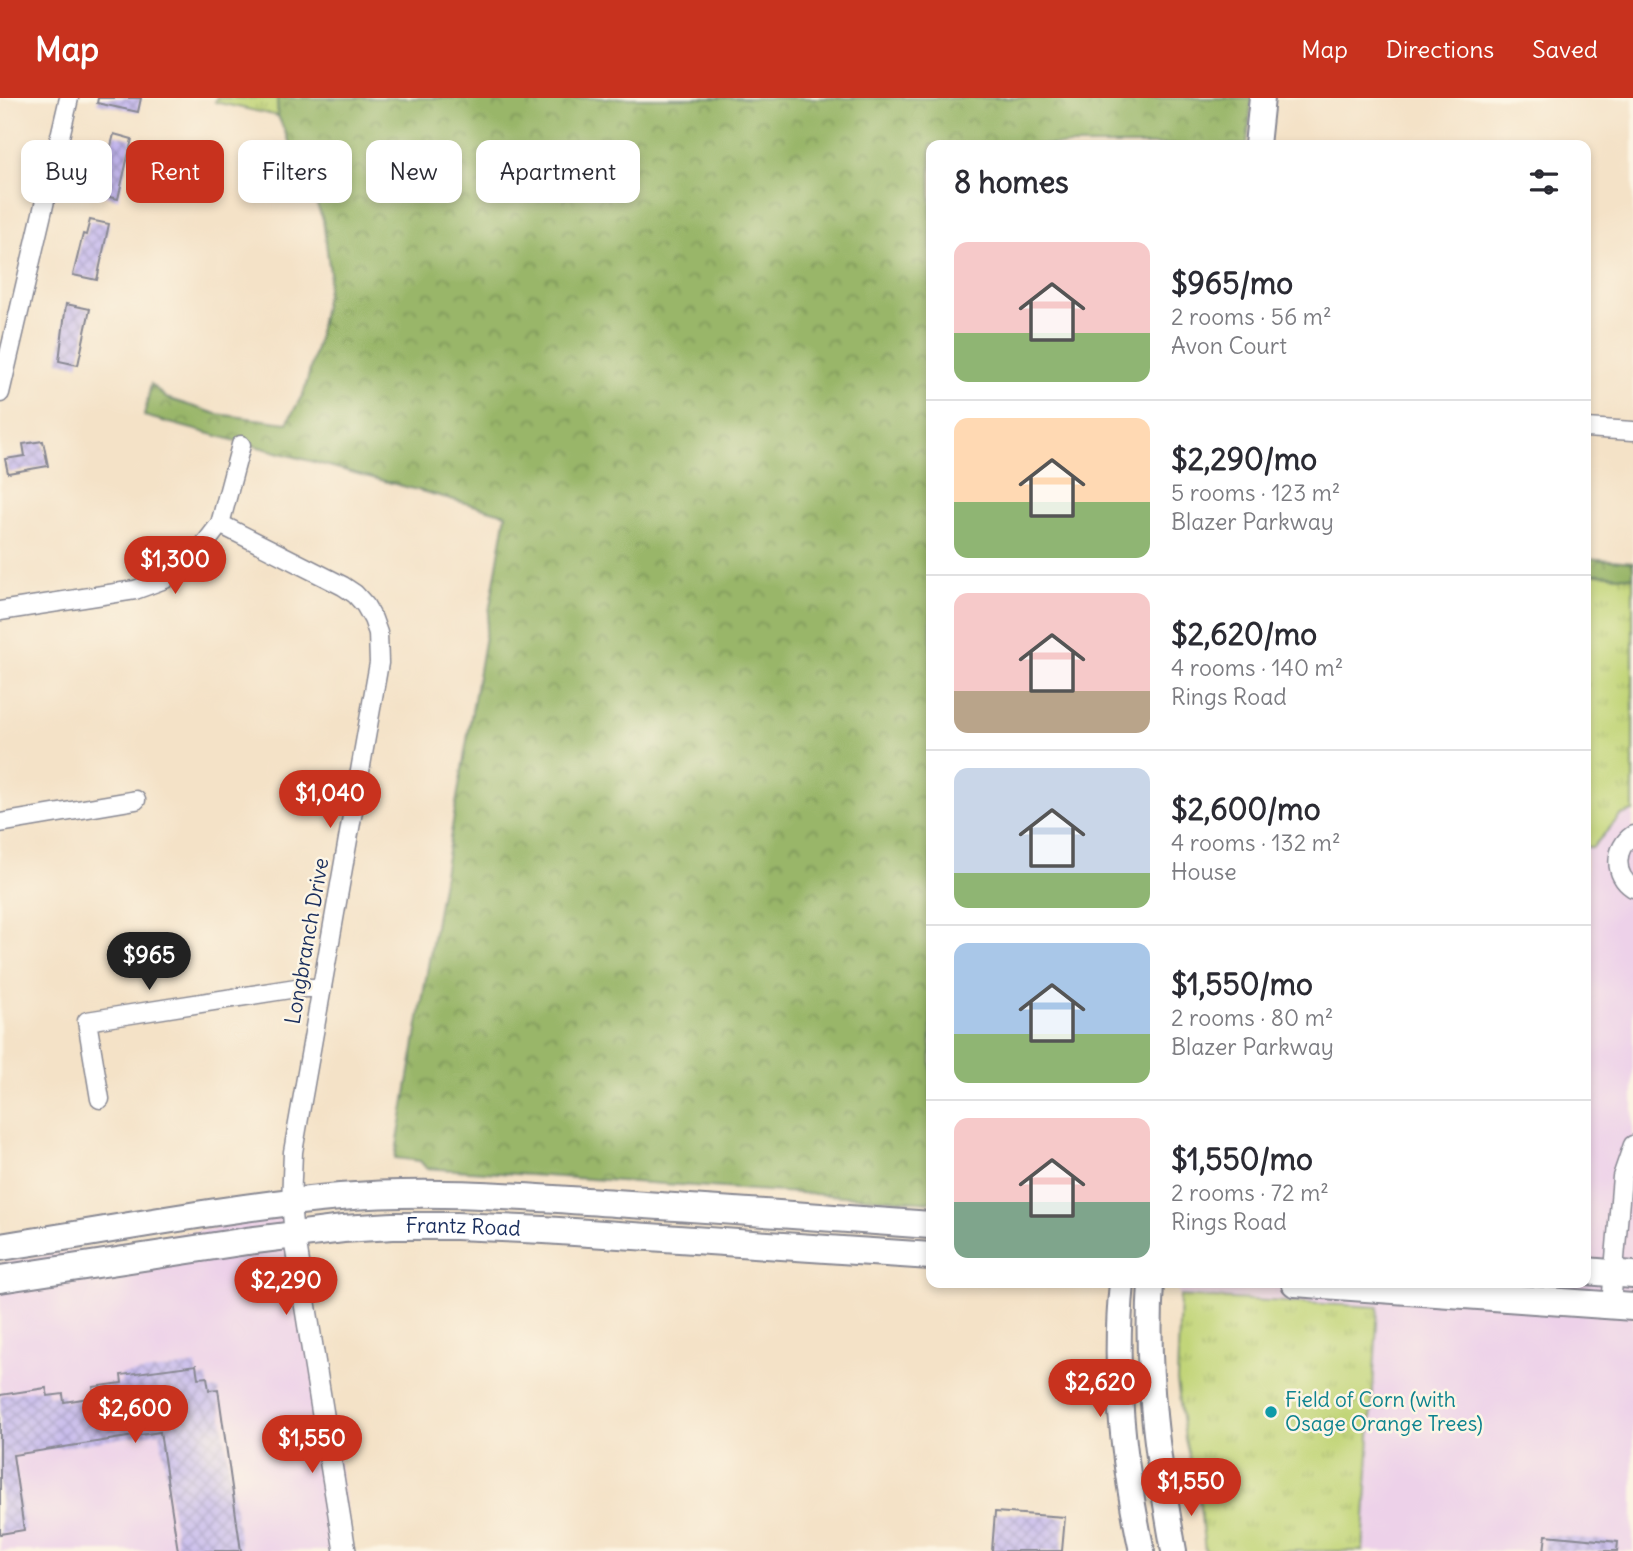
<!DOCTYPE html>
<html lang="en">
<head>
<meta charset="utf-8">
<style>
  body { margin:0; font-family:Delius,sans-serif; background:#f7f7f7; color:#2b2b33; height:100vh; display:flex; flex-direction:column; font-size:26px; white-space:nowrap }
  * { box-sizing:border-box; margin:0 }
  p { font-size:23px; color:#7c7c81 }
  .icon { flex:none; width:38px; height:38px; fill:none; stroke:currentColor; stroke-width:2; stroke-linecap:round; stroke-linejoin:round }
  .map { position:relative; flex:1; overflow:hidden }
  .side { position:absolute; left:926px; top:42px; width:665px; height:1148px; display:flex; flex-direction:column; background:#fff; border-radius:14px; box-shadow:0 4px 10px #0003 }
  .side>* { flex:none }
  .top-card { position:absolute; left:21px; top:42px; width:665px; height:63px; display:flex; gap:14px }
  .price { position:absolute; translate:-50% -60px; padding:0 16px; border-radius:24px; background:#c8321e; color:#fff; font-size:23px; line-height:46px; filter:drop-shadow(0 2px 4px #0008) }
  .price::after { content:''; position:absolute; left:50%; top:42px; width:21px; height:16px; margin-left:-10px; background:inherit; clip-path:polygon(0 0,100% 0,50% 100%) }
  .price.on { background:#222; color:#fff }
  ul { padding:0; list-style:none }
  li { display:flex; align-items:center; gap:21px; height:175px; padding:0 28px }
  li+li { border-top:2px solid #e1e1e2 }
  li span { display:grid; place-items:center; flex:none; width:196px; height:140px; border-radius:14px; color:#555 }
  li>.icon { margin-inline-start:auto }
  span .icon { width:84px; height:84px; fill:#fffc; stroke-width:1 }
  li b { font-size:30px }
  h2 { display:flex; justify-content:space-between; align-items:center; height:84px; padding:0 28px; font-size:30px }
  .tag { padding:0 24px; border-radius:14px; background:#fff; box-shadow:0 4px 10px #0003; font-size:24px; line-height:63px }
  .tag.on { background:#c8321e; color:#fff }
  header { display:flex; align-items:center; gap:42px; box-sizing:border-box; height:98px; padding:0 35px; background:#c8321e; color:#fff }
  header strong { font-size:33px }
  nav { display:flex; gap:38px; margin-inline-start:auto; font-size:24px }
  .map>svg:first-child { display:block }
  .built { fill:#edd1e9 }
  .grass { fill:url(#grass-tufts); stroke:#6e826c; stroke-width:2 }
  .forest { fill:url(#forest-crowns); stroke:#5a7264; stroke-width:2 }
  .building { fill:url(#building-cross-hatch) }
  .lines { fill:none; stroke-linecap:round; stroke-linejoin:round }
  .minor-casing { stroke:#888892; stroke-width:21 }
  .tertiary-casing { stroke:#888892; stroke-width:24 }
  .secondary-casing { stroke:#888892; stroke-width:28 }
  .primary-casing { stroke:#888892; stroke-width:30 }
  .minor { stroke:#fff; stroke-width:18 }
  .tertiary { stroke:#fff; stroke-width:21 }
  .secondary { stroke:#fff; stroke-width:24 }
  .primary { stroke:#fff; stroke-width:26 }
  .culture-dot { fill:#0f9aa8; stroke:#fcf5e5; stroke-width:2.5 }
  .labels { text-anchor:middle; stroke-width:5; stroke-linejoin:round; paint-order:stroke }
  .street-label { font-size:21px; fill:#1b2f5e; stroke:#fcf5e5 }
  .culture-label { font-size:21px; fill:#0d838f; stroke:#fcf5e5; text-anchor:start }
</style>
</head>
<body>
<header>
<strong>Map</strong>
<nav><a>Map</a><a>Directions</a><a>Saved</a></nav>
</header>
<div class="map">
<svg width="1633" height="1453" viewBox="0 0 1633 1453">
  <defs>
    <pattern id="grass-tufts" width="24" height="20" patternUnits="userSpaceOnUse" patternTransform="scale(1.75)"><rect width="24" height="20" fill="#c2d579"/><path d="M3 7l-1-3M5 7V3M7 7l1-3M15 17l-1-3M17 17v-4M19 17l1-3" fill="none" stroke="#a6b76b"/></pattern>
    <pattern id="forest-crowns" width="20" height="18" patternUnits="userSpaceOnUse" patternTransform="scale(1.75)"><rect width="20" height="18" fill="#99b669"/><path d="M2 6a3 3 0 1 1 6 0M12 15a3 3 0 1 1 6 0" fill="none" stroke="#7c945a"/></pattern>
    <pattern id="building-cross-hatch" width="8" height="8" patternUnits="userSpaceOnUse" patternTransform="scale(1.75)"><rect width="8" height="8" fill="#c1b4ee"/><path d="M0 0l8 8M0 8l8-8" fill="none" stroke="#9c93c4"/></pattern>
  </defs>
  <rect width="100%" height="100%" fill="#fcf5e5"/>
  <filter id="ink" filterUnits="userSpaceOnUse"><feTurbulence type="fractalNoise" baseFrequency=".0143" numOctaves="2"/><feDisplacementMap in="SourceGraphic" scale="14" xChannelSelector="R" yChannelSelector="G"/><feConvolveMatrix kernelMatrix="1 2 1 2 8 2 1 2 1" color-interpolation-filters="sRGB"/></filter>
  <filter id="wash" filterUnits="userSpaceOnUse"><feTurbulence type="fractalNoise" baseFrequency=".00686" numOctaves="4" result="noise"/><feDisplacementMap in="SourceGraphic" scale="28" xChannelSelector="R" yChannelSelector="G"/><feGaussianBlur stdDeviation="1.57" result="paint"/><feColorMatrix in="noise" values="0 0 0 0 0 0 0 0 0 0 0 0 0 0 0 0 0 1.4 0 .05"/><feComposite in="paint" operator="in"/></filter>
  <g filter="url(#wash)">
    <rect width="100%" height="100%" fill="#f4e2c7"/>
    <!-- built -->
    <g class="built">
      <path d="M1633,713v740h-270l15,-244 -198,-11 -7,-13h413v-436h7l28,-32z"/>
      <path d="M301,1116l51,337h-352v-288z"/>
    </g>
    <!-- grass -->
    <g class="grass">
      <path d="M216,0h61l1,18 -63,-14z"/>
      <path d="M1586,475l47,4v234l-12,4 -28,32h-7z"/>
      <path d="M1180,1198l198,11 -15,244h-158l-6,-53 -14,-59 -8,-58z"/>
    </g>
    <!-- forest -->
    <g class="forest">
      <path d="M277,0h975l-5,47h-316v1057l-505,-34 -6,-7 -25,-3 111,-644 -362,-98 7,-32 15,14 51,16 70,9 17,-31 13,-48 13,-71 -7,-54 -45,-103z"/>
      <path d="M1586,460l47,4v15l-47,-4z"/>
    </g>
    <g id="blocks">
      <!-- building -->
      <g class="building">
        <path d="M98,0h43l-3,14 -41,-9z"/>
        <path d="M114,36l18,5 -14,60 -13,-3 2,-9 -13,-3 4,-20 8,2z"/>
        <path d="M90,122l19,4 -12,56 -24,-5 10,-41 3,1z"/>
        <path d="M66,206l24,5 -12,56 -19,-4z"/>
        <path d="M43,343l5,25 -40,7 -3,-14 20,-3 -2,-12z"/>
        <path d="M196,1267l2,13 9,-1 2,13 9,-1 23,162h-63l-18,-119 -147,23 11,75 -24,4v-139l46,-7 2,8 15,-2 1,8 31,-5 -2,-10 29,-4 -1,-8z"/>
        <path d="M995,1414l70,5 -3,34h-70z"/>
        <path d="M1546,1437l72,7 -1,9h-73z"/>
      </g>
    </g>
  </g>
  <g filter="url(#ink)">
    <use href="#blocks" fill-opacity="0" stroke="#888892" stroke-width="2"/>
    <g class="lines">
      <defs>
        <g id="minor">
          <path d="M0,295l69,-295"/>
          <path d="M1586,330l47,3"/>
          <path d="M220,426l123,62 12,8 10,11 8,14 5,14 1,30 -86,489 -2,51 3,32"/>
          <path d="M0,513l135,-21 30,-11 29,-21 26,-34 21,-79"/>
          <path d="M0,725l136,-23"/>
          <path d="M1633,737c-19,13 -20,40 0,53"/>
          <path d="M100,1001l-13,-78 209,-33h26"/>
          <path d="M1611,1207l11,-128 11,-32"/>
        </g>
        <path id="tertiary" d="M294,1137l51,316"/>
        <g id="secondary">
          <path d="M1257,47l5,-47"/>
          <path d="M1122,1185c-9,89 1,181 20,268"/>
          <path d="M1151,1185c-6,90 7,179 23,268"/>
        </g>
        <g id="primary">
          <path d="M0,1149c113,-17 226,-40 340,-50 91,-8 184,0 275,6 105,7 211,14 316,22"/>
          <path d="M1586,1173l47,4"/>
          <path id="s1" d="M0,1181l247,-38 96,-12 50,-3h63l88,4 387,26"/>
          <path d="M1295,1185l338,24"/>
        </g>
      </defs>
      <!-- minor casing -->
      <use href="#minor" class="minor-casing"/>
      <!-- tertiary casing -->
      <use href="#tertiary" class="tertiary-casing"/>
      <!-- secondary casing -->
      <use href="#secondary" class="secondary-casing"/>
      <!-- primary casing -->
      <use href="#primary" class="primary-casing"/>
      <!-- minor -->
      <use href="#minor" class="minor"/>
      <!-- tertiary -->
      <use href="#tertiary" class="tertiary"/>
      <!-- secondary -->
      <use href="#secondary" class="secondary"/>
      <!-- primary -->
      <use href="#primary" class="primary"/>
    </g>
  </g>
  <!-- markers -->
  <circle class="culture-dot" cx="1271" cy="1314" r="7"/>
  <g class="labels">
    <!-- street labels -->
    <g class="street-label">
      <text transform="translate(307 843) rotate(-80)" y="7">Longbranch Drive</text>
      <text dy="7" stroke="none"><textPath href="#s1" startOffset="467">Frantz Road</textPath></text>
    </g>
    <!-- culture labels -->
    <g class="culture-label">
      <text x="1285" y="1309">Field of Corn (with<tspan x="1285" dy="24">Osage Orange Trees)</tspan></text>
    </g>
  </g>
</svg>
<b class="price" style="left:175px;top:498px">$1,300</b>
<b class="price" style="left:330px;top:732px">$1,040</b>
<b class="price on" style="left:149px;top:894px">$965</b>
<b class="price" style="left:286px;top:1219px">$2,290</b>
<b class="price" style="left:1100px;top:1321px">$2,620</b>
<b class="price" style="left:135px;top:1347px">$2,600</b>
<b class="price" style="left:312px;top:1377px">$1,550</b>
<b class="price" style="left:1191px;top:1420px">$1,550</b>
<div class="top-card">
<a class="tag">Buy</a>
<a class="tag on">Rent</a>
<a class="tag">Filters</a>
<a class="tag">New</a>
<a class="tag">Apartment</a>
</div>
<section class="side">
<h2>8 homes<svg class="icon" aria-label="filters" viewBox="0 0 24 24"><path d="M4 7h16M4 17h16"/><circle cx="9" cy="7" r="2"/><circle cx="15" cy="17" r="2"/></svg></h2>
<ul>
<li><span style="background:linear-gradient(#f6c9c9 65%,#8fb573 0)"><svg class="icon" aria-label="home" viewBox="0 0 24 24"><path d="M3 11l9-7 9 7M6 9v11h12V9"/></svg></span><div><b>$965/mo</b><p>2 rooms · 56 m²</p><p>Avon Court</p></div></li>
<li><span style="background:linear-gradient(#ffd9b3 60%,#8fb573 0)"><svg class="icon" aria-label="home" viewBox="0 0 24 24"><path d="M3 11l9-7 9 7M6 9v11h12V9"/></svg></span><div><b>$2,290/mo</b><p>5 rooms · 123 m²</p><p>Blazer Parkway</p></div></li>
<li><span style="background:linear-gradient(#f6c9c9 70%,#b9a48a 0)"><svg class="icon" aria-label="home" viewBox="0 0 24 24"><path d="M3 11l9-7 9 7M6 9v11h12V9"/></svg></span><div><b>$2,620/mo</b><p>4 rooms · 140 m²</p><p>Rings Road</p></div></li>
<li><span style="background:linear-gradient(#c9d6e8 75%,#8fb573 0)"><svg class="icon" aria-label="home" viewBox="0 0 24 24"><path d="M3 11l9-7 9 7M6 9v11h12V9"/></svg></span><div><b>$2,600/mo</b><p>4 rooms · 132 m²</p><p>House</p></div></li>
<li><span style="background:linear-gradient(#a9c7e8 65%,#8fb573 0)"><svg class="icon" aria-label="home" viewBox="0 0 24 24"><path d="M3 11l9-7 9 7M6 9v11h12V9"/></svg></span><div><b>$1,550/mo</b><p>2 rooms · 80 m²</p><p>Blazer Parkway</p></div></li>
<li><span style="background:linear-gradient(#f6c9c9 60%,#7fa58c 0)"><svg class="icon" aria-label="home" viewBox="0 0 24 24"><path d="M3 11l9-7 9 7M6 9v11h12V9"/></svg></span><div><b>$1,550/mo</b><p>2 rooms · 72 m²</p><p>Rings Road</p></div></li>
</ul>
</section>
</div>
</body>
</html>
